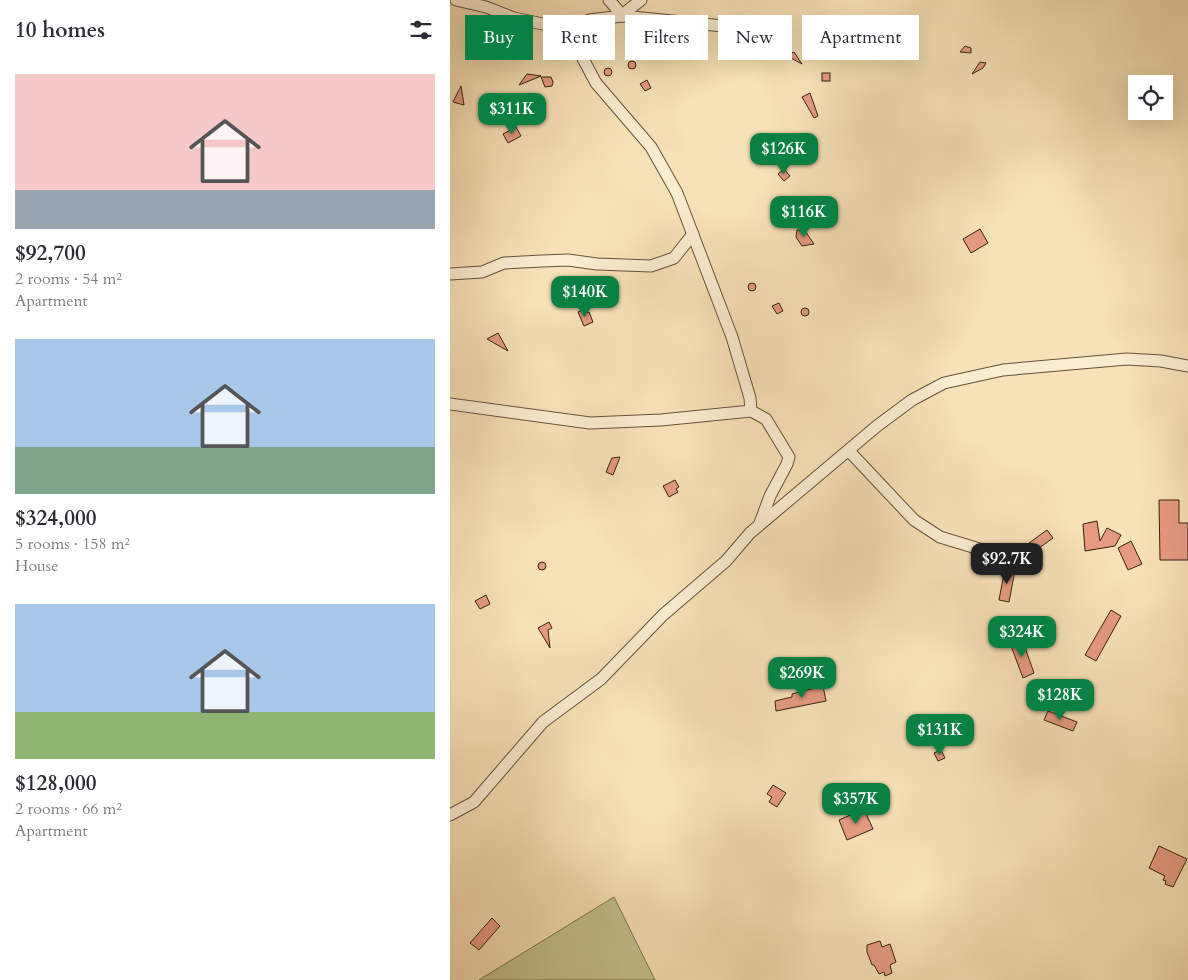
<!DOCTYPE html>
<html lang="en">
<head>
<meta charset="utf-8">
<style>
  body { margin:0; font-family:Cardo,serif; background:#f2f2f3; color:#2b2b33; height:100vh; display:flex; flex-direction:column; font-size:19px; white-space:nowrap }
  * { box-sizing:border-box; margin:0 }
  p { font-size:16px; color:#7c7c81 }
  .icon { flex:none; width:28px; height:28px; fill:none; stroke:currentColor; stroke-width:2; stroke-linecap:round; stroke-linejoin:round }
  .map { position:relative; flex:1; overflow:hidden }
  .sheet { display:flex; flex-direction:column; background:#fff; width:450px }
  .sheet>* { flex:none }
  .banner { position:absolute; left:15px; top:15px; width:475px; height:45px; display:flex; gap:10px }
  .controls { position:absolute; left:678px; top:75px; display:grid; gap:10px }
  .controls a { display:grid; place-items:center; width:45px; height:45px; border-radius:0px; background:#fff; box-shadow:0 5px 20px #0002; font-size:25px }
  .price { position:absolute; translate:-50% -42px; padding:0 11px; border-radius:10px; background:#0b8043; color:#fff; font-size:16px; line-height:32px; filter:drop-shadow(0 1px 2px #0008) }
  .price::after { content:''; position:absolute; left:50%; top:30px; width:15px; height:11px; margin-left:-8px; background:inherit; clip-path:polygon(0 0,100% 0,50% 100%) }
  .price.current { background:#222; color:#fff }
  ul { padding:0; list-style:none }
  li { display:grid; align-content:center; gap:10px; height:265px; padding:0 15px }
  li span { display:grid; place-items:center; height:155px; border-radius:0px; color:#555 }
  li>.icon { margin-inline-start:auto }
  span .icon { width:90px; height:90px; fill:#fffc; stroke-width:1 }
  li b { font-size:21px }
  h2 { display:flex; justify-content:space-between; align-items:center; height:60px; padding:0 15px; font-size:21px }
  .pill { padding:0 18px; border-radius:0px; background:#fff; box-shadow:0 5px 20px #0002; font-size:18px; line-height:45px }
  .pill.current { background:#0b8043; color:#fff }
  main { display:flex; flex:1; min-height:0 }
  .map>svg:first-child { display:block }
  .green { fill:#c2c18b; stroke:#7c724f }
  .building { fill:#e69a82; stroke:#362313 }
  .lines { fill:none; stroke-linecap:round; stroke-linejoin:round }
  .street-casing { stroke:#66523c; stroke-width:13 }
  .street { stroke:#faecd0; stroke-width:11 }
</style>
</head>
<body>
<main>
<section class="sheet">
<h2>10 homes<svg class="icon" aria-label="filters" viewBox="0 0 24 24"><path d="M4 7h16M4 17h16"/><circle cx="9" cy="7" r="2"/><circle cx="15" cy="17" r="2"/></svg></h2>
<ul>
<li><span style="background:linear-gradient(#f6c9c9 75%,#9aa5b1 0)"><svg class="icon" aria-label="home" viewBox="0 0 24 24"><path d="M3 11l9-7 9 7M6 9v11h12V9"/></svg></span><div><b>$92,700</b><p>2 rooms · 54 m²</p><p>Apartment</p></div></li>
<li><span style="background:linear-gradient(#a9c7e8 70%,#7fa58c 0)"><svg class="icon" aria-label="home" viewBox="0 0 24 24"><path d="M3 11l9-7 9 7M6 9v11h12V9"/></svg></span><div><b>$324,000</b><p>5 rooms · 158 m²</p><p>House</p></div></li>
<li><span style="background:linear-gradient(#a9c7e8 70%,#8fb573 0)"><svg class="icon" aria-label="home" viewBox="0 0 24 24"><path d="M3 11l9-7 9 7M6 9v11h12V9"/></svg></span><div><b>$128,000</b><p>2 rooms · 66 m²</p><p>Apartment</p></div></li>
</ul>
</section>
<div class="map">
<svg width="738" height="980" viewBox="0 0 738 980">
  <rect width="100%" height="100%" fill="#f7e1b6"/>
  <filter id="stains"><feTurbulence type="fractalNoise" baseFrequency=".004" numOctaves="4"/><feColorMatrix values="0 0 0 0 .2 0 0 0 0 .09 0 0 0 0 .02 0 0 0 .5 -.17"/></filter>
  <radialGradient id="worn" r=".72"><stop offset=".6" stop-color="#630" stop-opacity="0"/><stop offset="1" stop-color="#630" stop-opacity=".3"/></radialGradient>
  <!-- green -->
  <path class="green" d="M164,897l41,83h-176z"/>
  <!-- building -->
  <g class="building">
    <circle cx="206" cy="35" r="4"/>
    <path d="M515,46l6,2v5l-11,-1z"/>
    <path d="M344,52l8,12 -13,-7v-3z"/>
    <circle cx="182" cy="65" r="4"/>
    <path d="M530,62l6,1 -3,5 -11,6z"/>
    <circle cx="158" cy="72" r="4"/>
    <rect x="372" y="73" width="8" height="8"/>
    <path d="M77,74l14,2 -22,9z"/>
    <path d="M91,77h10l2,5 -1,4 -7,1z"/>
    <path d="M197,80l4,8 -6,3 -5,-7z"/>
    <path d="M11,86l3,19 -11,-3z"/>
    <path d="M360,93l8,23 -4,2 -12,-21z"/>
    <circle cx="43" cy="102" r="5"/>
    <path d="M66,127l5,9 -13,7 -5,-9z"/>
    <path d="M334,169l6,7 -6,5 -6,-7z"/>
    <path d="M358,199l7,3 -4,7 -6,-3z"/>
    <path d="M530,229l8,14 -17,10 -8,-14z"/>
    <path d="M347,230l8,1 9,13 -12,2 -6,-9z"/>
    <circle cx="302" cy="287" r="4"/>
    <path d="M329,303l4,8 -6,3 -5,-8z"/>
    <circle cx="355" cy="312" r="4"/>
    <path d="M134,309l2,4 3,-1 4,10 -9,4 -6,-14z"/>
    <path d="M48,333l10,18 -21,-12z"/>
    <path d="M170,457l-7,18 -7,-3 6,-14z"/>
    <path d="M225,480l4,7 -3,2 2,3 -9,5 -6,-11z"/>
    <path d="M709,500h20v23h9v37h-28z"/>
    <path d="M647,521l3,20 7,-13 14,7 -6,11 -30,5 -2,-27z"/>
    <path d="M597,530l6,8 -18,13 -6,-8z"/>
    <path d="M681,541l11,23 -14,6 -10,-22z"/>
    <circle cx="92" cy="566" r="4"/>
    <path d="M555,568l10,2 -6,32 -10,-2z"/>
    <path d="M36,595l4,9 -10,5 -5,-8z"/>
    <path d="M661,610l10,6 -25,45 -11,-6z"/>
    <path d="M99,622l3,6 -4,2 2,18 -12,-20z"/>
    <path d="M572,639l12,34 -11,5 -13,-35z"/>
    <path d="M373,686l3,15 -50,10 -1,-10 17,-4v-3z"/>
    <path d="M590,690l6,13 -10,4 -5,-13z"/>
    <path d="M598,711l29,11 -4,9 -29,-11z"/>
    <path d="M491,750l4,8 -7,3 -4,-8z"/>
    <path d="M323,785l13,8 -9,14 -8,-5 3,-5 -5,-3z"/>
    <path d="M414,809l9,20 -26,11 -8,-20z"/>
    <path d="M709,846l28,13 -14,28 -8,-3 1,-3 -3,-1 2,-4 -16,-8z"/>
    <path d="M42,918l8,8 -21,24 -9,-7z"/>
    <path d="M430,941l2,6 8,-3 6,18 -6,3 2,8 -7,3 -1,-4 -5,2 -5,-9h-2l-5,-13v-7z"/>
  </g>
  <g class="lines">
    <defs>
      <g id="street">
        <path d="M6,0l30,7 28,11 53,11 22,-9 33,-4 101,10"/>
        <path d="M159,0l13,15 19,-15"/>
        <path d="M117,29l29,54 55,64 26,46 55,144 18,61 1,13 15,8 23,38 -2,7 -17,32 -10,27"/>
        <path d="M0,274l32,-2 22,-9 38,-2 26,-1 29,4 54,2 23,-8 19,-24"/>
        <path d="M0,404l140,19 71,-3 90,-9"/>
        <path d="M399,451l65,69 26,17 82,25"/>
        <path d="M0,815l24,-13 69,-80 58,-43 62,-64 63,-54 24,-28 127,-107 35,-26 32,-17 59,-13 124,-11 34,2 27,5"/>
      </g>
    </defs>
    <!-- street casing -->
    <use href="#street" class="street-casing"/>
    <!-- street -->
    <use href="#street" class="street"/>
  </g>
  <rect width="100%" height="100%" filter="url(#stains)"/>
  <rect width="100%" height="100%" fill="url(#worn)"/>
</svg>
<div class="controls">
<a><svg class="icon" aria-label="locate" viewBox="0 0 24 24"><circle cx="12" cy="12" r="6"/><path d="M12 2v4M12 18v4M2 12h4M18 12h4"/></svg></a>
</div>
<b class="price" style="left:62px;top:135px">$311K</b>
<b class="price" style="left:334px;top:175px">$126K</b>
<b class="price" style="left:354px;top:238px">$116K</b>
<b class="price" style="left:135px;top:318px">$140K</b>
<b class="price current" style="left:557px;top:585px">$92.7K</b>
<b class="price" style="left:572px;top:658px">$324K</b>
<b class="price" style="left:352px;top:699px">$269K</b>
<b class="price" style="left:610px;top:721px">$128K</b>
<b class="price" style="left:490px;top:756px">$131K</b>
<b class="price" style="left:406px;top:825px">$357K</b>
<div class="banner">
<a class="pill current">Buy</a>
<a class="pill">Rent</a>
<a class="pill">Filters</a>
<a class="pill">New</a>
<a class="pill">Apartment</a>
</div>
</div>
</main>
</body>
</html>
